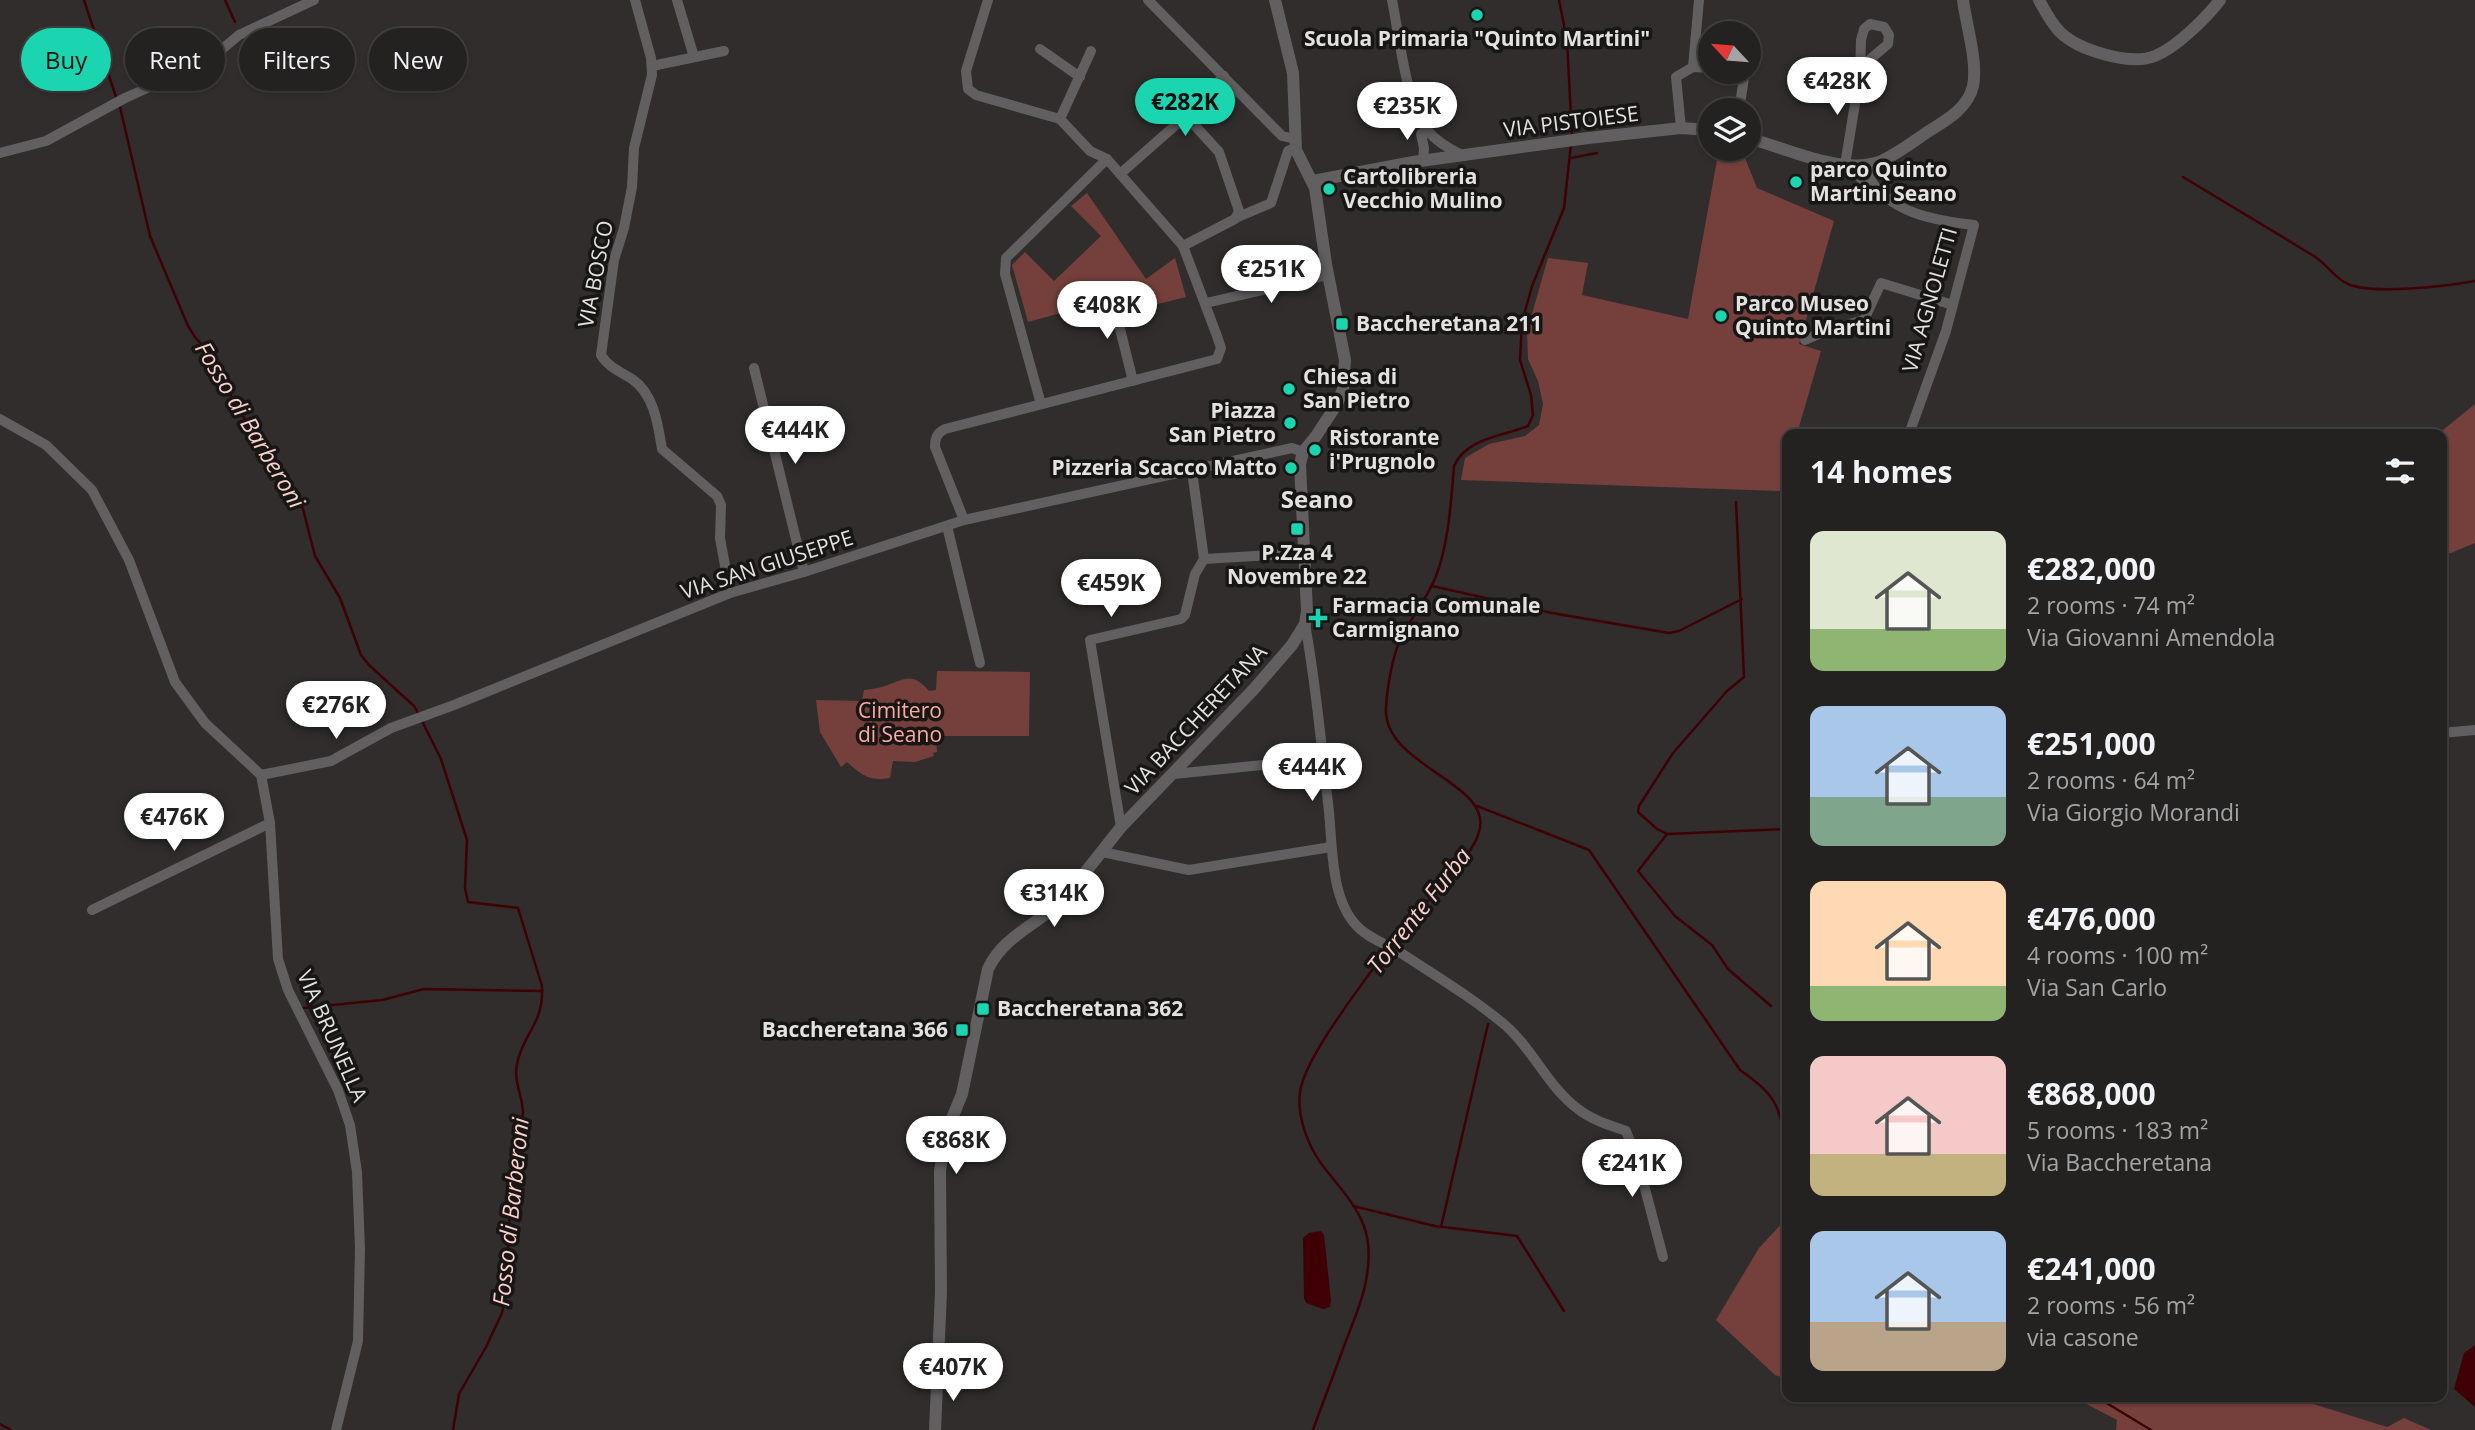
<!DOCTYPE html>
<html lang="en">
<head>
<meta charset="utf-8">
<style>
  body { margin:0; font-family:"Open Sans",sans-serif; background:#302f2e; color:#f1f3f6; height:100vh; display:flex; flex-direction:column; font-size:26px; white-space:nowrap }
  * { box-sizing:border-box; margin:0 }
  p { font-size:23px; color:#a3a4a5 }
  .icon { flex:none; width:38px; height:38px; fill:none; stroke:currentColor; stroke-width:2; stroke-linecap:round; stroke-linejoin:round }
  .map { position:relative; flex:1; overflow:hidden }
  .panel { position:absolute; left:1782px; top:429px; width:665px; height:973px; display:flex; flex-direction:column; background:#242221; border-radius:14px; box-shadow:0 2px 5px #0004,0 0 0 2px #413f3f }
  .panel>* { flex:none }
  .banner { position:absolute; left:21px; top:28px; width:665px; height:63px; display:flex; gap:14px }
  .needle { width:46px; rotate:296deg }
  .controls { position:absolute; left:1698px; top:21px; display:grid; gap:14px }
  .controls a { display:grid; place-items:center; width:63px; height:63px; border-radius:50%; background:#242221; box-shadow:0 2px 5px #0004,0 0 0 2px #413f3f; font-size:35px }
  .price { position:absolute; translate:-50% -60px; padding:0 16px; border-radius:24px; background:#fff; color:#222; font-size:23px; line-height:46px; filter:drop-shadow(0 2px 4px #0008) }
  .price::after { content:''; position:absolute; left:50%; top:42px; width:21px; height:16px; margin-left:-10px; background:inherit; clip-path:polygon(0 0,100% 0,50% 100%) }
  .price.current { background:#1bd5b1; color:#111 }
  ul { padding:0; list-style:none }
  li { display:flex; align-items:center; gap:21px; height:175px; padding:0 28px }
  li span { display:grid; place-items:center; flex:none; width:196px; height:140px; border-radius:14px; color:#555 }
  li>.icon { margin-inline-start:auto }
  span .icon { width:84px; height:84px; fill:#fffc; stroke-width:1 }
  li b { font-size:30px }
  h2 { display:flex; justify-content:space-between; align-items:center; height:84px; padding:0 28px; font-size:30px }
  .pill { padding:0 24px; border-radius:32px; background:#242221; box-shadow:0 2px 5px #0004,0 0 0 2px #413f3f; font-size:24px; line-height:63px }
  .pill.current { background:#1bd5b1; color:#111 }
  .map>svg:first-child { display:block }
  .green { fill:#75403c }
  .water { fill:#3f0005 }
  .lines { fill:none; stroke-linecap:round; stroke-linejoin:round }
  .stream { stroke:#3f0005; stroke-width:2.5 }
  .minor { stroke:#615f5f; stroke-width:10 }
  .tertiary { stroke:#615f5f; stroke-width:12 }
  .poi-dot { fill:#1bd5b1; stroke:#171615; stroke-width:2.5 }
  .labels { text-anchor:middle; stroke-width:7; stroke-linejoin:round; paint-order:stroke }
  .poi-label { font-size:21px; font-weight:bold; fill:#e4e1e1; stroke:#171615; text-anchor:start }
  .street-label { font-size:21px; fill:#e4e1e1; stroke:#171615 }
  .park-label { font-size:21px; fill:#fca9a2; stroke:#171615 }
  .water-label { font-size:23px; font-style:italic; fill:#fbd0cb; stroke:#171615 }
  .quarter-label { font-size:24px; font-weight:bold; fill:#e4e1e1; stroke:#171615 }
</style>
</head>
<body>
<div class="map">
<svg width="2475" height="1430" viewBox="0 0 2475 1430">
  <rect width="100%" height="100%" fill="#302d2c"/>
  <!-- green -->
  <g class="green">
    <path d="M1719,149l24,4 14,35 77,33 -35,123 22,7 -24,83h-10v34l-7,23 -319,-11 4,-22 24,-14 36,-8 14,-11 4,-21 -5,-23 -10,-22 -1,-28 21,-73 40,5 -6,32 106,24z"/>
    <path d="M1087,193l59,86 29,-21 11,39 -52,13 -7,-25 -28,4 5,12 -76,21 -16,-57 13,-13 29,29 47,-45 -30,-30z"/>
    <path d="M2475,404v139l-34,14v-123h-3z"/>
    <path d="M937,671l93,1 -1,64h-93l1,16 -4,1 1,3 -19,6 -22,-1 -3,17c-19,4 -29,-3 -43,-16l-6,5 -21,-35 -4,-32 46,1 2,-11c8,-1 16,-2 24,-5 19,-7 25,-12 41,6l7,-1z"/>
    <path d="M1787,1218v161l-12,-4 -59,-55 43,-72z"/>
    <path d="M2073,1397h218l96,30 17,-9 27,12h-315l1,-10z"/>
  </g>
  <!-- water -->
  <g class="water">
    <path d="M1321,1231l3,4 7,65 -1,7 -7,2 -17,-6 -2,-5 -1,-60 6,-5z"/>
    <path d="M2475,1345v62l-21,-18 10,-36z"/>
  </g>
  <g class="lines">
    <!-- stream -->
    <g class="stream">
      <path d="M84,0l33,100"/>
      <path d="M225,0l10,22"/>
      <path d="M1559,0l8,40 5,97"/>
      <path d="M120,107l30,129 38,90 7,11 24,27 17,45 25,27 14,33 28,40 12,47 25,42 21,57 8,10 45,41 4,7"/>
      <path d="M1571,158l26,-5"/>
      <path d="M2183,177l131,79c13,8 20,22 34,28 24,11 100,2 127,-3"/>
      <path d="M1736,502l8,175 -17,14 -54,62 -34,53 -1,6 19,17 10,5 120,-5"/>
      <path d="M1432,586l120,27 117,20 10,-2 63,-32"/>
      <path d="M421,719l20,40 26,81 -2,48 3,14 50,6 24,78c2,39 -19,46 -25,78 -4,16 6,33 6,49l-13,93 -4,88 -4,19 -16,34 -27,47 -6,36"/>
      <path d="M1477,806l112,44 151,220c37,26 39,35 47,79"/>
      <path d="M1667,834l-29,37 37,45 37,29 16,24 43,37"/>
      <path d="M1392,943c18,-22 37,-43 55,-65 11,-13 25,-26 31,-43 21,-52 -95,-67 -92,-127 1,-21 7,-55 16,-72 11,-21 26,-39 34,-60 13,-34 15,-75 18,-110 12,-28 49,-30 74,-40l5,-11 -2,-20 -11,-35 2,-38 10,-36 32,-78 7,-64"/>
      <path d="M303,1008l79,-8 42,-11 118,2"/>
      <path d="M1353,1206l82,20 82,10 47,75"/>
      <path d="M1441,1227l47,-203"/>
      <path d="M2095,1396l56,34"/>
      <path d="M0,1424l11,6"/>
      <path d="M1313,1430c10,-28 21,-56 31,-84 13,-34 28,-66 24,-103 -4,-33 -29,-55 -48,-81 -13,-19 -23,-46 -20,-70 5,-36 65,-111 88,-144"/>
    </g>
    <!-- minor -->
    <g class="minor">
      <path d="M635,0l16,58 1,17 -18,73 -2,39 -8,41 -10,32 -13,95c7,12 20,17 31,24 22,15 26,45 30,70l55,47 4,9 -1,33 10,55"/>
      <path d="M677,0l17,57"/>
      <path d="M988,0l-22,71 2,18 8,6 84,24 30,32 17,8"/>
      <path d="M1148,0l134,136 13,3"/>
      <path d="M1392,0c7,34 14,104 35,130 9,11 22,19 35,25"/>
      <path d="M1699,0l-6,67 17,1"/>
      <path d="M1040,49l40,28"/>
      <path d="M652,66l72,-15"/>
      <path d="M1860,73l8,-12 20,-17 1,-9 -5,-8 -14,-3 -6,5 -3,11 -1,33 -15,92 31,26"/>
      <path d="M1739,110l6,-38"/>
      <path d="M1060,119l31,-68"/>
      <path d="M1681,128l-5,-51 17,-10"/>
      <path d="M1421,134l3,14 -1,13"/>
      <path d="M0,153l46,-12 79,-43 83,-37 31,-26 75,-35"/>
      <path d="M1866,165c2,6 4,14 8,20 23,30 66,36 100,40l-28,106 -37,103"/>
      <path d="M1120,174l66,-58 38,-40"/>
      <path d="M1238,217l33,-14 17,-52 8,-4"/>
      <path d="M1183,246l52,-27 4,-8 -20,-59 -33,-36"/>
      <path d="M1111,293l22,88"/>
      <path d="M1206,303l122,-28"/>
      <path d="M1805,340l23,-10 36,-10 17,-37 72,22"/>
      <path d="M754,368l50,204"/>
      <path d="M0,419l46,26 46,45 37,70 46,122 30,41 56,52 9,48 8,136 10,31 50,100 12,35 7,47 3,77 -2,92 -22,89"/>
      <path d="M1192,471l12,88"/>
      <path d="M964,520l-29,-73c0,-9 2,-14 10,-18l272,-70 4,-11 -4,-12 -34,-90 -76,-87 -101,99 -1,16 36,130"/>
      <path d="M947,526l33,137"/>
      <path d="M1305,624c11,59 16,120 23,179 5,37 1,93 28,122 11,13 31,19 45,28 35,23 72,45 104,72 28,24 43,62 73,84 14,11 31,16 48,22l12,31 25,95"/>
      <path d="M2441,733l34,-3"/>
      <path d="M1174,774l148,-15"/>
      <path d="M261,775l70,-14 60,-33 63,-23 276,-112 74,-21 160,-52 328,-72 11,4"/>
      <path d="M1121,827l-31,-187 91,-21 4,-4 10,-41 9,-15 101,-6"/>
      <path d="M1102,852l87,18 142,-23"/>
      <path d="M92,910l178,-87"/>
    </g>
    <!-- tertiary -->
    <g class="tertiary">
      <path d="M2039,0c6,11 12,23 21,32 18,18 70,34 95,24 22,-9 51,-38 65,-56"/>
      <path d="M1748,138c38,10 93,37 131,24 17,-7 35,-21 50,-31 18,-11 39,-23 44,-45 5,-24 -7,-62 -10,-86"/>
      <path d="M1313,181l100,-19 175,-24 93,-10 29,2"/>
      <path d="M935,1430l6,-138 -1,-121 6,-38 16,-39 26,-125c16,-34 51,-45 77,-71l56,-71 133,-138 38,-44 13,-21 2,-13 -7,-147 3,-12 13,-16 21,-32 6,-15 2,-29 -19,-96 -11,-76 -19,-38 -3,-77 -18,-73"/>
    </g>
  </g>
  <!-- markers -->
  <g class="poi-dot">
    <circle cx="1477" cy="15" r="7"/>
    <circle cx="1796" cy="182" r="7"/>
    <circle cx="1329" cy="189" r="7"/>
    <circle cx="1721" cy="316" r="7"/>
    <rect x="1335" y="317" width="14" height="14" rx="3.5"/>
    <circle cx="1289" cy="389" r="7"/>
    <circle cx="1290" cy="423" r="7"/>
    <circle cx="1315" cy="450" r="7"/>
    <circle cx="1291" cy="468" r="7"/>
    <rect x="1290" y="522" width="14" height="14" rx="3.5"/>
    <path d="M1314.5 607.5h7v7h7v7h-7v7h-7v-7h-7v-7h7z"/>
    <rect x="976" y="1002" width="14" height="14" rx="3.5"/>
    <rect x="955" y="1023" width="14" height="14" rx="3.5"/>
  </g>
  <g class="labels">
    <!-- poi labels -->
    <g class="poi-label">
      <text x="1477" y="46" text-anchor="middle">Scuola Primaria "Quinto Martini"</text>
      <text x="1810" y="177">parco Quinto<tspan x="1810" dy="24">Martini Seano</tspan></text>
      <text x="1343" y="184">Cartolibreria<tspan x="1343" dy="24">Vecchio Mulino</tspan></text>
      <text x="1735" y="311">Parco Museo<tspan x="1735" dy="24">Quinto Martini</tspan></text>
      <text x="1356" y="331">Baccheretana 211</text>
      <text x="1303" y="384">Chiesa di<tspan x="1303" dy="24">San Pietro</tspan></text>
      <text x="1276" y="418" text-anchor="end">Piazza<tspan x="1276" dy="24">San Pietro</tspan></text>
      <text x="1329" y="445">Ristorante<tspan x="1329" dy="24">i'Prugnolo</tspan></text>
      <text x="1277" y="475" text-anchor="end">Pizzeria Scacco Matto</text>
      <text x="1297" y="560" text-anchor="middle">P.Zza 4<tspan x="1297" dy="24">Novembre 22</tspan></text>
      <text x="1332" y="613">Farmacia Comunale<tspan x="1332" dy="24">Carmignano</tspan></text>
      <text x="997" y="1016">Baccheretana 362</text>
      <text x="948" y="1037" text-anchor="end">Baccheretana 366</text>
    </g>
    <!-- street labels -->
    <g class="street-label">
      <text transform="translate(1571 122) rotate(-7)" y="7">VIA PISTOIESE</text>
      <text transform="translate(596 274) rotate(-79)" y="7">VIA BOSCO</text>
      <text transform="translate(1930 300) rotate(-74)" y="7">VIA AGNOLETTI</text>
      <text transform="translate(767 565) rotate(-18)" y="7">VIA SAN GIUSEPPE</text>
      <text transform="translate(1196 720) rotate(-47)" y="7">VIA BACCHERETANA</text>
      <text transform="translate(332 1036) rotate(66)" y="7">VIA BRUNELLA</text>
    </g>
    <!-- park labels -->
    <g class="park-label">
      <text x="900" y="718">Cimitero<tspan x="900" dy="24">di Seano</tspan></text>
    </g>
    <!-- water labels -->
    <g class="water-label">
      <text transform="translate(250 425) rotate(59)" y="8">Fosso di Barberoni</text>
      <text transform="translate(1419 911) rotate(-52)" y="8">Torrente Furba</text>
      <text transform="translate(511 1212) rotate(-84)" y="8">Fosso di Barberoni</text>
    </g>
    <!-- quarter labels -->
    <g class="quarter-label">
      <text x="1317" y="508">Seano</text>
    </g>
  </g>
</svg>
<div class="controls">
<a><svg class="needle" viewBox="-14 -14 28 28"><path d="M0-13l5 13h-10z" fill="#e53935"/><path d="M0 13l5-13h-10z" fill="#a3a4a5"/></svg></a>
<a><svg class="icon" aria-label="layers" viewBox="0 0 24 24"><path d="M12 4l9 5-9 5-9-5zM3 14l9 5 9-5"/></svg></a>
</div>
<b class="price" style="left:1837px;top:117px">€428K</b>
<b class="price current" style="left:1185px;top:138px">€282K</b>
<b class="price" style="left:1407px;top:142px">€235K</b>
<b class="price" style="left:1271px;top:305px">€251K</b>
<b class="price" style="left:1107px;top:341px">€408K</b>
<b class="price" style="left:795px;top:466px">€444K</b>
<b class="price" style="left:1111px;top:619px">€459K</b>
<b class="price" style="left:336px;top:741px">€276K</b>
<b class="price" style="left:1312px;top:803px">€444K</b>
<b class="price" style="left:174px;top:853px">€476K</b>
<b class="price" style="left:1054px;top:929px">€314K</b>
<b class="price" style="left:956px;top:1176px">€868K</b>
<b class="price" style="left:1632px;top:1199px">€241K</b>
<b class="price" style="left:953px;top:1403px">€407K</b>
<div class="banner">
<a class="pill current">Buy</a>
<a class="pill">Rent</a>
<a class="pill">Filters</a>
<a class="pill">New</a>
</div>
<section class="panel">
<h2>14 homes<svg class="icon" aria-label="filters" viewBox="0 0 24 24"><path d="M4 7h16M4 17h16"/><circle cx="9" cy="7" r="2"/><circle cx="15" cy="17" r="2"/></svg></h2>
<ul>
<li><span style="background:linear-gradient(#dfe7d0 70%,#8fb573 0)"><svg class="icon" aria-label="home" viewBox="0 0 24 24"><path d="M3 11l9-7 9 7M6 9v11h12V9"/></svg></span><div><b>€282,000</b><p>2 rooms · 74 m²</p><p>Via Giovanni Amendola</p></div></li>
<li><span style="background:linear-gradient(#a9c7e8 65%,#7fa58c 0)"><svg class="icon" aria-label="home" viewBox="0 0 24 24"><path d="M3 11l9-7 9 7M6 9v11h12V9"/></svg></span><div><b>€251,000</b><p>2 rooms · 64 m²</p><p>Via Giorgio Morandi</p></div></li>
<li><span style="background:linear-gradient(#ffd9b3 75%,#8fb573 0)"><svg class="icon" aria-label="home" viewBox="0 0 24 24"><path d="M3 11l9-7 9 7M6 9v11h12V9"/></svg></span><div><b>€476,000</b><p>4 rooms · 100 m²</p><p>Via San Carlo</p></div></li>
<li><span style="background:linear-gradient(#f6c9c9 70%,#c2b280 0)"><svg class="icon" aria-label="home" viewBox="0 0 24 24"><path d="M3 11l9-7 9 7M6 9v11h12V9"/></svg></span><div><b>€868,000</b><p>5 rooms · 183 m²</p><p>Via Baccheretana</p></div></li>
<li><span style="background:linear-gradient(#a9c7e8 65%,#b9a48a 0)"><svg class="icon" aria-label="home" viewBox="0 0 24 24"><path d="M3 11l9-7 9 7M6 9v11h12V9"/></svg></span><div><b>€241,000</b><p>2 rooms · 56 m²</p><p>via casone</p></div></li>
</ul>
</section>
</div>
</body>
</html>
